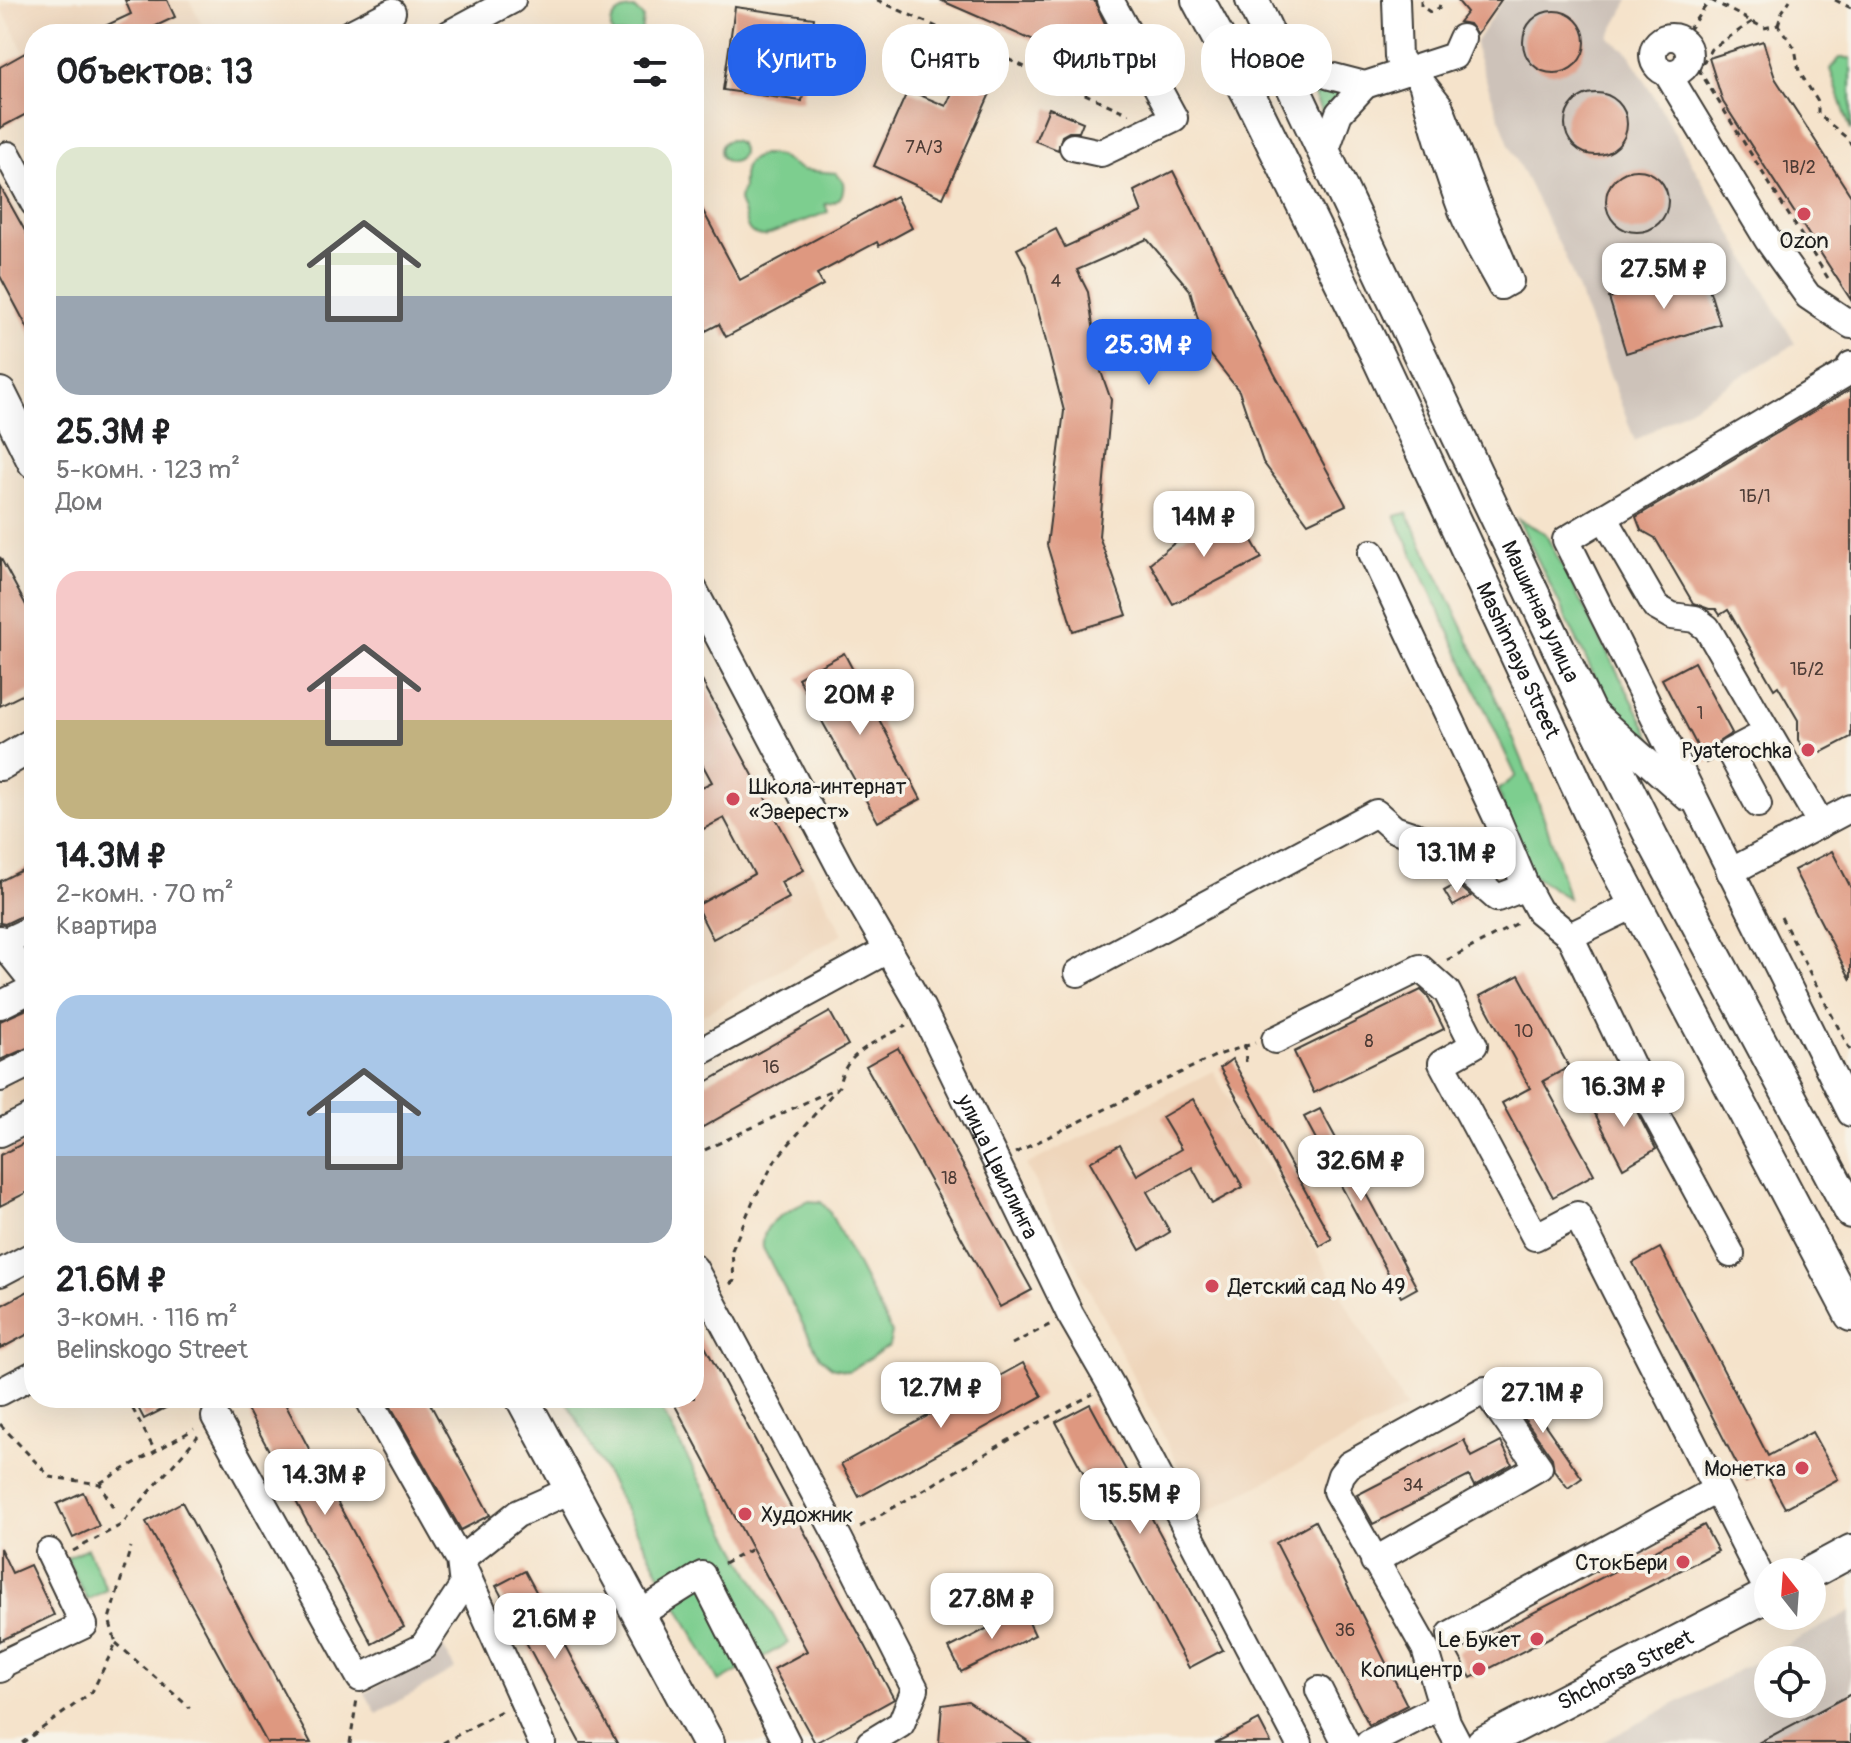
<!DOCTYPE html>
<html lang="ru">
<head>
<meta charset="utf-8">
<style>
  body { margin:0; font-family:Pangolin,sans-serif; background:#f6f6f6; color:#202124; height:100vh; display:flex; flex-direction:column; font-size:30px; white-space:nowrap }
  * { box-sizing:border-box; margin:0 }
  p { font-size:26px; color:#757577 }
  .icon { flex:none; width:44px; height:44px; fill:none; stroke:currentColor; stroke-width:2; stroke-linecap:round; stroke-linejoin:round }
  .map { position:relative; flex:1; overflow:hidden }
  .sheet { position:absolute; left:24px; top:24px; width:680px; height:1384px; display:flex; flex-direction:column; background:#fff; border-radius:32px; box-shadow:0 8px 32px #0002 }
  .sheet>* { flex:none }
  .guide { position:absolute; left:728px; top:24px; width:760px; height:72px; display:flex; gap:16px }
  .needle { width:52px; rotate:343deg }
  .controls { position:absolute; left:1754px; top:1558px; display:grid; gap:16px }
  .controls a { display:grid; place-items:center; width:72px; height:72px; border-radius:50%; background:#fff; box-shadow:0 8px 32px #0002; font-size:40px }
  .price { position:absolute; translate:-50% -68px; padding:0 18px; border-radius:16px; background:#fff; color:#222; font-size:26px; line-height:52px; filter:drop-shadow(0 2px 4px #0008) }
  .price::after { content:''; position:absolute; left:50%; top:48px; width:24px; height:18px; margin-left:-12px; background:inherit; clip-path:polygon(0 0,100% 0,50% 100%) }
  .price.selected { background:#2563eb; color:#fff }
  ul { padding:0; list-style:none }
  li { display:grid; align-content:center; gap:16px; height:424px; padding:0 32px }
  li span { display:grid; place-items:center; height:248px; border-radius:24px; color:#555 }
  li>.icon { margin-inline-start:auto }
  span .icon { width:144px; height:144px; fill:#fffc; stroke-width:1 }
  li b { font-size:34px }
  h2 { display:flex; justify-content:space-between; align-items:center; height:96px; padding:0 32px; font-size:34px }
  .pill { padding:0 28px; border-radius:32px; background:#fff; box-shadow:0 8px 32px #0002; font-size:28px; line-height:72px }
  .pill.selected { background:#2563eb; color:#fff }
  .map>svg:first-child { display:block }
  .built { fill:#efd6bb }
  .industrial { fill:#cdc2b9; fill-rule:evenodd }
  .green { fill:#7dce8f; stroke:#4c7556; stroke-width:2 }
  .building { fill:#de9880 }
  .lines { fill:none; stroke-linecap:round; stroke-linejoin:round }
  .minor-casing { stroke:#3d3a36; stroke-width:30 }
  .major-casing { stroke:#3d3a36; stroke-width:36 }
  .path { stroke:#3d3a36; stroke-width:3; stroke-dasharray:6 6; stroke-linecap:butt }
  .minor { stroke:#fff; stroke-width:26 }
  .major { stroke:#fff; stroke-width:32 }
  .poi-dot { fill:#d1495b; stroke:#f7f3e8; stroke-width:3 }
  .labels { text-anchor:middle; stroke-width:7; stroke-linejoin:round; paint-order:stroke }
  .number-label { font-size:18px; fill:#4c3b35 }
  .poi-label { font-size:22px; fill:#1c1c1c; stroke:#f7f3e8; text-anchor:end }
  .street-label { font-size:22px; fill:#1c1c1c; stroke:#f7f3e8 }
</style>
</head>
<body>
<div class="map">
<svg width="1851" height="1743" viewBox="0 0 1851 1743">
  <rect width="100%" height="100%" fill="#f7f3e8"/>
  <filter id="ink" filterUnits="userSpaceOnUse"><feTurbulence type="fractalNoise" baseFrequency=".0125" numOctaves="2"/><feDisplacementMap in="SourceGraphic" scale="16" xChannelSelector="R" yChannelSelector="G"/><feConvolveMatrix kernelMatrix="1 2 1 2 8 2 1 2 1" color-interpolation-filters="sRGB"/></filter>
  <filter id="wash" filterUnits="userSpaceOnUse"><feTurbulence type="fractalNoise" baseFrequency=".006" numOctaves="4" result="noise"/><feDisplacementMap in="SourceGraphic" scale="32" xChannelSelector="R" yChannelSelector="G"/><feGaussianBlur stdDeviation="1.8" result="paint"/><feColorMatrix in="noise" values="0 0 0 0 0 0 0 0 0 0 0 0 0 0 0 0 0 1.4 0 .05"/><feComposite in="paint" operator="in"/></filter>
  <g filter="url(#wash)">
    <rect width="100%" height="100%" fill="#f5e3cb"/>
    <!-- built -->
    <g class="built">
      <path d="M15,0h174l18,34h-173v37l-33,-64z"/>
      <path d="M699,660l144,274 -149,86v-357z"/>
      <path d="M0,974l8,15 26,-11v124l-34,16z"/>
      <path d="M1213,1071l193,337 -203,106 -177,-349z"/>
    </g>
    <!-- industrial -->
    <g class="industrial">
      <path d="M1503,0h126l-20,37 20,16 166,291 -160,97 -70,-185 -55,-109 -33,-92 -2,-12z"/>
      <path d="M1851,1611v132h-250zM1768,1660h44v44h-44z"/>
      <path d="M443,1647l12,22 -78,45 -12,-21z"/>
    </g>
    <!-- green -->
    <g class="green">
      <path d="M635,9l8,8 -2,17h-29c-5,-16 8,-26 23,-25z"/>
      <path d="M1840,58h11v73l-21,-62z"/>
      <path d="M1307,80l42,9 -23,32z"/>
      <circle cx="731" cy="151" r="11"/>
      <path d="M766,154l12,2 24,14 34,3 7,9c2,13 -4,22 -18,22l3,8 -63,24c-18,0 -18,-10 -22,-25 -2,-6 -4,-6 -4,-12 1,-5 4,-8 4,-13 -1,-18 2,-28 23,-32z"/>
      <path d="M1407,513c60,125 127,249 161,385l-44,-28 -26,-80 18,-14 -121,-260z"/>
      <path d="M1518,519l27,14 122,234 -52,-55 -10,-14z"/>
      <path d="M807,1201l14,1 8,9 63,122 -3,13 -40,25 -17,-4 -12,-10 -57,-109c-3,-27 24,-35 44,-47z"/>
      <path d="M565,1398h90l133,245 -69,39z"/>
      <path d="M87,1548l20,42 -20,10 -21,-42z"/>
    </g>
    <g id="blocks">
      <!-- building -->
      <g class="building">
        <path d="M125,0h42l8,17 -36,17h-51l43,-20z"/>
        <path d="M940,0h154l14,30 -9,12 -49,6z"/>
        <path d="M1457,0h44l-24,34 -8,-10 -10,-2 8,-10z"/>
        <path d="M735,7l79,11 -12,83 -79,-11z"/>
        <circle cx="1554" cy="42" r="31"/>
        <path d="M1763,41l12,37 76,118v104l-128,-198 -14,-44z"/>
        <path d="M34,48v62l-34,18v-61z"/>
        <path d="M965,64l32,14 -54,120 -69,-32 34,-76 38,16z"/>
        <circle cx="1596" cy="124" r="31"/>
        <path d="M1049,108l34,14 -4,10h-10l-7,4 -4,14 -23,-9z"/>
        <circle cx="1637" cy="201" r="31"/>
        <path d="M1173,171l101,202 72,132 -38,18 -45,-61 -24,-71 -33,-42 -16,-59 -43,-51 -70,31 11,22 11,74 12,34 -12,136 28,79 -54,16 -26,-86 17,-134 -37,-143 -10,-19 39,-20 9,18 77,-35 -8,-21z"/>
        <path d="M0,186l34,61v93l-34,-64z"/>
        <path d="M694,194l46,86 156,-84 16,32 -33,18 -2,-4 -60,32 6,11 -97,52 -7,-13 -17,9 -8,-15z"/>
        <path d="M1703,269l17,55 -94,29 -17,-55z"/>
        <path d="M1851,389v348l-29,15h-7l-13,-6 -4,-6v-20l-20,-34 -4,3 -46,-79 -8,5 -4,-6h-7l-16,-6 -38,-65 -14,-8 -5,-13z"/>
        <path d="M1240,520l22,38 -89,46 -23,-41 28,-23 20,-10z"/>
        <path d="M0,557l34,63v69l-34,17z"/>
        <path d="M844,653l77,146 -43,23 -80,-144z"/>
        <path d="M1694,662l38,71 -15,10 -3,8 2,7 -10,5 -44,-84z"/>
        <path d="M694,666l110,204 -23,12 8,16 -76,41 -17,-33 58,-32 -30,-56 -30,16v-43l18,-9 -18,-33z"/>
        <path d="M1832,851l19,37v92l-57,-110z"/>
        <path d="M34,864v46l-29,14 -5,-1v-42z"/>
        <path d="M1457,884l14,12 -18,10 -9,-15z"/>
        <path d="M1519,975l50,92 -26,14 51,93 -41,23 -51,-94 28,-15 -50,-92z"/>
        <path d="M1421,990l7,7 16,32 -130,64 -20,-41z"/>
        <path d="M34,1006v39l-34,15v-39z"/>
        <path d="M830,1012l18,33 -154,87v-43z"/>
        <path d="M898,1048l134,242 -32,17 -134,-241z"/>
        <path d="M1232,1059l100,180 -12,7 -100,-178z"/>
        <path d="M1626,1090l30,59 -33,19 -31,-60z"/>
        <path d="M1193,1099l50,88 -31,17 -20,-37 -45,25 23,40 -30,18 -50,-88 30,-17 17,30 44,-26 -19,-32z"/>
        <path d="M1320,1109l97,179 -16,9 -97,-180z"/>
        <path d="M34,1138v51l-34,17v-51z"/>
        <path d="M1660,1248l108,208 44,-24 26,47 -53,29 -19,-35 -20,9 -113,-219z"/>
        <path d="M34,1288v43l-34,18v-43z"/>
        <path d="M694,1326l200,373 -79,44 -41,-74 33,-18 -136,-253h23z"/>
        <path d="M1023,1363l19,33 -183,101 -18,-33z"/>
        <path d="M1514,1380l68,98 -14,10 -14,-18 -2,-12 -50,-71z"/>
        <path d="M133,1398h52l-41,21z"/>
        <path d="M241,1398h41l122,229 -32,17z"/>
        <path d="M386,1398h41l63,117 -29,15z"/>
        <path d="M1090,1404l133,246 -34,18 -133,-246z"/>
        <path d="M1464,1440l8,17 29,-15 11,22 -38,22 -5,-10 -96,48 -16,-29z"/>
        <path d="M83,1492l16,34 -26,12 -16,-34z"/>
        <path d="M182,1502l129,241h-44l-121,-221z"/>
        <path d="M1315,1521l92,184 -38,20 -93,-182z"/>
        <path d="M1704,1525l14,26 -247,127 -14,-26z"/>
        <path d="M0,1548l12,25 18,-8 24,50 -54,26z"/>
        <path d="M525,1571l92,172h-37l-84,-157z"/>
        <path d="M1023,1610l12,25 -74,37 -12,-24z"/>
        <path d="M1851,1694v49h-93z"/>
        <path d="M968,1701l63,42h-92l3,-38z"/>
        <path d="M1259,1720l12,23h-56z"/>
      </g>
    </g>
  </g>
  <g filter="url(#ink)">
    <use href="#blocks" fill-opacity="0" stroke="#3d3a36" stroke-width="2"/>
    <g class="lines">
      <defs>
        <g id="minor">
          <path d="M1396,0l2,57 10,15"/>
          <path d="M349,34l43,-22"/>
          <path d="M449,34l63,-34"/>
          <circle cx="1671" cy="55" r="18"/>
          <path d="M1279,56l51,20 35,9 89,-29 8,-18"/>
          <path d="M1418,68c13,49 27,98 45,145 10,25 25,49 38,73l9,-5 -36,-85 -35,-91 -18,-23"/>
          <path d="M1667,73l101,167 40,56 43,29"/>
          <path d="M1073,147l28,6 73,-35 -64,-118"/>
          <path d="M1325,152l14,-39 26,-28"/>
          <path d="M8,155l26,48"/>
          <path d="M1851,365l-3,7 -282,168 285,573"/>
          <path d="M1604,517l52,90 16,9 23,3 12,9 114,196"/>
          <path d="M1372,553l125,265 29,69 13,24 31,25 80,168 81,150"/>
          <path id="s1" d="M694,590l146,277 81,140 149,307 41,71 188,358"/>
          <path d="M1594,714l93,83"/>
          <path d="M1758,804l-28,-52 38,-20"/>
          <path d="M1730,872l121,-64"/>
          <path d="M1570,936l66,-32"/>
          <path d="M0,939l2,4 32,-15"/>
          <path d="M2,943l32,40"/>
          <path d="M1078,973l298,-160 18,16 41,14 62,55 29,-11"/>
          <path d="M0,1005l34,-17"/>
          <path d="M1275,1040l145,-72 27,24 27,53 -32,18 93,174 42,-22 191,376"/>
          <path d="M694,1055l195,-106"/>
          <path d="M0,1078l34,-17"/>
          <path d="M0,1133l34,-17"/>
          <path d="M694,1268l145,271 76,150 -14,35 -31,19"/>
          <path d="M0,1273l34,-18"/>
          <path d="M0,1392l34,-18"/>
          <path d="M215,1417l145,261 63,-31 40,-61 -3,-26 -92,-162"/>
          <path d="M1374,1561l165,-94 -54,-77 -136,75 -8,10 -5,16 89,157 22,74 11,21"/>
          <path d="M638,1615l64,-40 85,168"/>
          <path d="M1451,1634l265,-144"/>
          <path d="M0,1669v-4l84,-40 -35,-73"/>
          <path d="M1319,1690l27,53"/>
          <path d="M542,1743l-82,-183 57,-46 54,-24"/>
          <path d="M1369,1743l72,-37"/>
        </g>
        <g id="major">
          <path id="s2" d="M1198,0l51,95 129,262 231,497 242,461"/>
          <path id="s3" d="M1252,0l335,708 65,130 199,374"/>
          <path d="M0,394l34,68"/>
          <path d="M0,764l34,-20"/>
          <path d="M522,1398l186,345"/>
          <path d="M1812,1572l39,-21"/>
          <path id="s4" d="M1483,1743l285,-148"/>
        </g>
      </defs>
      <!-- minor casing -->
      <use href="#minor" class="minor-casing"/>
      <!-- major casing -->
      <use href="#major" class="major-casing"/>
      <!-- path -->
      <g class="path">
        <path d="M877,0l252,114"/>
        <path d="M1421,0v6l9,6 9,-4 2,-8"/>
        <path d="M1711,0l53,28 14,-3 17,23 4,23 19,31v12l30,25 3,6"/>
        <path d="M1835,0l16,8"/>
        <path d="M1752,22l-41,27 -12,21 132,213"/>
        <path d="M1778,25l4,-13 8,-12"/>
        <path d="M1681,40l29,-40"/>
        <path d="M1781,917l70,135"/>
        <path d="M1447,960l71,-37"/>
        <path d="M1245,1044l1,18"/>
        <path d="M1015,1153l200,-97 40,-13"/>
        <path d="M694,1155l142,-67"/>
        <path d="M730,1284l4,-3 -2,-31 21,-49 23,-42 63,-73c5,-34 40,-46 67,-60"/>
        <path d="M1012,1344l39,-20"/>
        <path d="M127,1398l28,53"/>
        <path d="M0,1424l50,53 50,7 14,25"/>
        <path d="M100,1483l94,-54"/>
        <path d="M860,1527l180,-105 53,-28"/>
        <path d="M73,1551l48,-26 77,-89"/>
        <path d="M724,1564l28,-15"/>
        <path d="M116,1643l74,65"/>
        <path d="M22,1743l70,-51 24,-49 -7,-24 22,-72"/>
        <path d="M350,1743l7,-44"/>
        <path d="M443,1743l60,-33"/>
      </g>
      <!-- minor -->
      <use href="#minor" class="minor"/>
      <!-- major -->
      <use href="#major" class="major"/>
    </g>
  </g>
  <!-- markers -->
  <g class="poi-dot">
    <circle cx="1804" cy="214" r="8"/>
    <circle cx="1808" cy="750" r="8"/>
    <circle cx="733" cy="799" r="8"/>
    <circle cx="1212" cy="1286" r="8"/>
    <circle cx="1802" cy="1468" r="8"/>
    <circle cx="745" cy="1514" r="8"/>
    <circle cx="1683" cy="1562" r="8"/>
    <circle cx="1537" cy="1639" r="8"/>
    <circle cx="1479" cy="1669" r="8"/>
  </g>
  <g class="labels">
    <!-- number labels -->
    <g class="number-label">
      <text x="924" y="153">7А/3</text>
      <text x="1799" y="173">1В/2</text>
      <text x="1056" y="287">4</text>
      <text x="1755" y="502">1Б/1</text>
      <text x="1807" y="675">1Б/2</text>
      <text x="1700" y="719">1</text>
      <text x="1524" y="1037">10</text>
      <text x="1369" y="1047">8</text>
      <text x="771" y="1073">16</text>
      <text x="949" y="1184">18</text>
      <text x="1413" y="1491">34</text>
      <text x="1345" y="1636">36</text>
    </g>
    <!-- poi labels -->
    <g class="poi-label">
      <text x="1804" y="248" text-anchor="middle">Ozon</text>
      <text x="1792" y="758">Pyaterochka</text>
      <text x="749" y="794" text-anchor="start">Школа-интернат<tspan x="749" dy="25">«Эверест»</tspan></text>
      <text x="1228" y="1294" text-anchor="start">Детский сад № 49</text>
      <text x="1786" y="1476">Монетка</text>
      <text x="761" y="1522" text-anchor="start">Художник</text>
      <text x="1667" y="1570">СтокБери</text>
      <text x="1521" y="1647">Le Букет</text>
      <text x="1463" y="1677">Копицентр</text>
    </g>
    <!-- street labels -->
    <g class="street-label">
      <text dy="8" stroke="none"><textPath href="#s3" startOffset="676">Машинная улица</textPath></text>
      <text dy="8" stroke="none"><textPath href="#s2" startOffset="734">Mashinnaya Street</textPath></text>
      <text dy="8" stroke="none"><textPath href="#s1" startOffset="652">улица Цвиллинга</textPath></text>
      <text dy="8" stroke="none"><textPath href="#s4" startOffset="160">Shchorsa Street</textPath></text>
    </g>
  </g>
</svg>
<div class="controls">
<a><svg class="needle" viewBox="-14 -14 28 28"><path d="M0-13l5 13h-10z" fill="#e53935"/><path d="M0 13l5-13h-10z" fill="#757577"/></svg></a>
<a><svg class="icon" aria-label="locate" viewBox="0 0 24 24"><circle cx="12" cy="12" r="6"/><path d="M12 2v4M12 18v4M2 12h4M18 12h4"/></svg></a>
</div>
<b class="price" style="left:1664px;top:311px">27.5M ₽</b>
<b class="price selected" style="left:1149px;top:387px">25.3M ₽</b>
<b class="price" style="left:1204px;top:559px">14M ₽</b>
<b class="price" style="left:860px;top:737px">20M ₽</b>
<b class="price" style="left:1457px;top:895px">13.1M ₽</b>
<b class="price" style="left:1624px;top:1129px">16.3M ₽</b>
<b class="price" style="left:1361px;top:1203px">32.6M ₽</b>
<b class="price" style="left:941px;top:1430px">12.7M ₽</b>
<b class="price" style="left:1543px;top:1435px">27.1M ₽</b>
<b class="price" style="left:325px;top:1517px">14.3M ₽</b>
<b class="price" style="left:1140px;top:1536px">15.5M ₽</b>
<b class="price" style="left:992px;top:1641px">27.8M ₽</b>
<b class="price" style="left:555px;top:1661px">21.6M ₽</b>
<div class="guide">
<a class="pill selected">Купить</a>
<a class="pill">Снять</a>
<a class="pill">Фильтры</a>
<a class="pill">Новое</a>
</div>
<section class="sheet">
<h2>Объектов: 13<svg class="icon" aria-label="filters" viewBox="0 0 24 24"><path d="M4 7h16M4 17h16"/><circle cx="9" cy="7" r="2"/><circle cx="15" cy="17" r="2"/></svg></h2>
<ul>
<li><span style="background:linear-gradient(#dfe7d0 60%,#9aa5b1 0)"><svg class="icon" aria-label="home" viewBox="0 0 24 24"><path d="M3 11l9-7 9 7M6 9v11h12V9"/></svg></span><div><b>25.3M ₽</b><p>5-комн. · 123 m²</p><p>Дом</p></div></li>
<li><span style="background:linear-gradient(#f6c9c9 60%,#c2b280 0)"><svg class="icon" aria-label="home" viewBox="0 0 24 24"><path d="M3 11l9-7 9 7M6 9v11h12V9"/></svg></span><div><b>14.3M ₽</b><p>2-комн. · 70 m²</p><p>Квартира</p></div></li>
<li><span style="background:linear-gradient(#a9c7e8 65%,#9aa5b1 0)"><svg class="icon" aria-label="home" viewBox="0 0 24 24"><path d="M3 11l9-7 9 7M6 9v11h12V9"/></svg></span><div><b>21.6M ₽</b><p>3-комн. · 116 m²</p><p>Belinskogo Street</p></div></li>
</ul>
</section>
</div>
</body>
</html>
